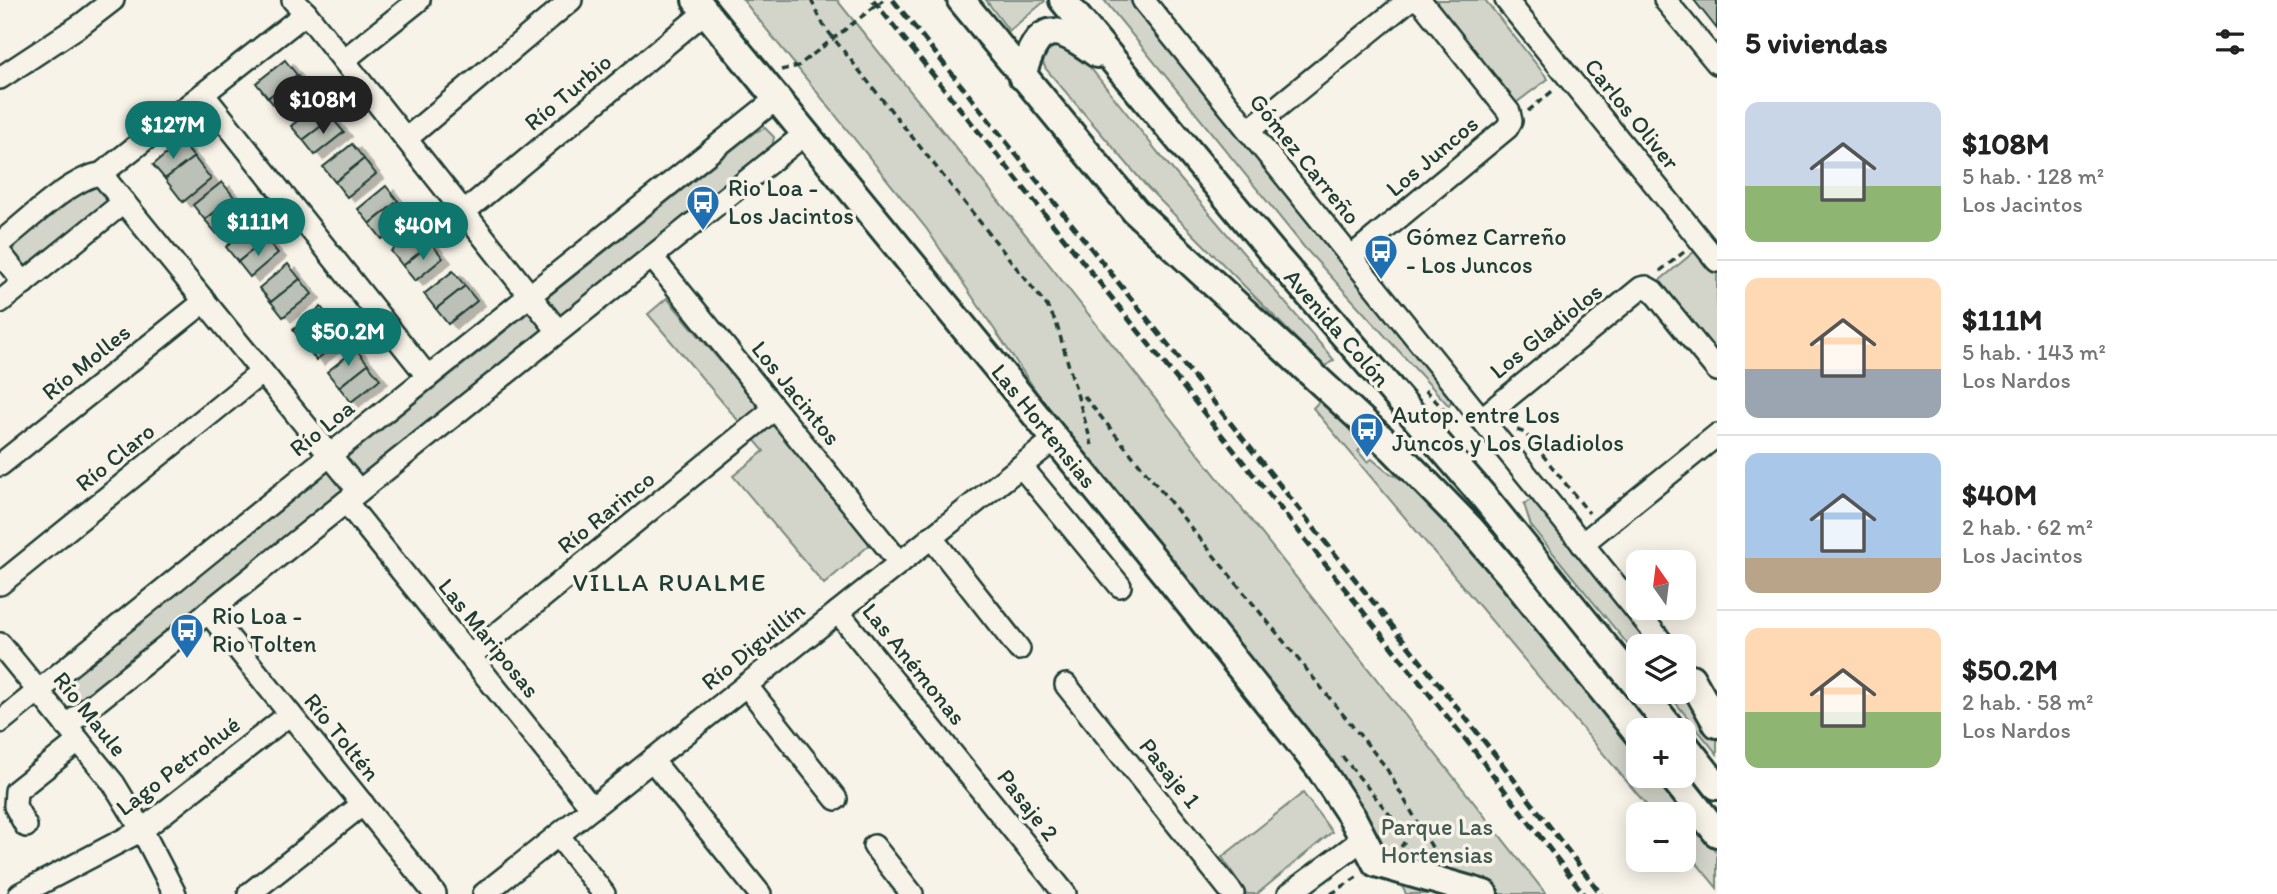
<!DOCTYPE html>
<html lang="es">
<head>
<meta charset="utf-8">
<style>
  body { margin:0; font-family:Itim,sans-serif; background:#f2f2f2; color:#222; height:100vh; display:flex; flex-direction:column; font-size:26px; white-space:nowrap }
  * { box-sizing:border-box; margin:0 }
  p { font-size:23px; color:#767676 }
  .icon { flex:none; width:38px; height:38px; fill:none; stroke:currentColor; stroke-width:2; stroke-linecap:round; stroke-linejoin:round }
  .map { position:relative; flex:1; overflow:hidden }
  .details { display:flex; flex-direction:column; background:#fff; width:560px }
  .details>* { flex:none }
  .needle { width:46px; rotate:346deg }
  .controls { position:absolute; left:1626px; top:550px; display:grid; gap:14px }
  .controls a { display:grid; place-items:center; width:70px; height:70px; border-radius:14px; background:#fff; box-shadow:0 4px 18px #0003; font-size:35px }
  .price { position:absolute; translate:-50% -60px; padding:0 16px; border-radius:24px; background:#0f766e; color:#fff; font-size:23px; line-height:46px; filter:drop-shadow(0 2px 4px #0008) }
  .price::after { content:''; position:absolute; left:50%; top:42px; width:21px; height:16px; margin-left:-10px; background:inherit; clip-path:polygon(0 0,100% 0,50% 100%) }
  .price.active { background:#222; color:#fff }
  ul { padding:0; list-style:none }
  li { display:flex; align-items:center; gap:21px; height:175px; padding:0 28px }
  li+li { border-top:2px solid #e0e0e0 }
  li span { display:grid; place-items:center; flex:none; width:196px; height:140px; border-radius:14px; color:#555 }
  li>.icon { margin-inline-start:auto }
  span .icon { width:84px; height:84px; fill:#fffc; stroke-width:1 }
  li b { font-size:30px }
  h2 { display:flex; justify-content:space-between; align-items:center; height:84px; padding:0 28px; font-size:30px }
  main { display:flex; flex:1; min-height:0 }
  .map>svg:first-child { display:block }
  .green { fill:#d3d5ca; stroke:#79897f; stroke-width:2 }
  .building { fill:#bbc1b6; stroke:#1f3d34; stroke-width:2; filter:url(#shadow) }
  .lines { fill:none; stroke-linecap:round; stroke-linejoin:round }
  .minor-casing { stroke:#1f3d34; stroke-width:26 }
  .major-casing { stroke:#1f3d34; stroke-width:32 }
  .path { stroke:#1f3d34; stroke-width:3.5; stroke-dasharray:7 5; stroke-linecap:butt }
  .minor { stroke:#f7f3e8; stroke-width:21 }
  .major { stroke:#f7f3e8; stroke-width:26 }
  .rail { stroke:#1f3d34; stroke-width:5; stroke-dasharray:10 5; stroke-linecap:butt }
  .labels { text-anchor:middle; stroke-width:7; stroke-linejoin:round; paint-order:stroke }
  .street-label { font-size:24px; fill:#1f3d34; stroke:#f7f3e8 }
  .poi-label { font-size:24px; fill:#1f3d34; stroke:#f7f3e8; text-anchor:start }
  .park-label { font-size:24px; fill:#435b52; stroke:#f7f3e8 }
  .neighbourhood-label { font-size:26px; letter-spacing:2px; fill:#1f3d34; stroke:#f7f3e8 }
</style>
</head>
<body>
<main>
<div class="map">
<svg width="1717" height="894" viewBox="0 0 1717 894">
  <defs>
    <filter id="shadow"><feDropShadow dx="8" dy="4.5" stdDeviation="0" flood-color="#0004"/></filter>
  </defs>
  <rect width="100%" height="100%" fill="#f7f3e8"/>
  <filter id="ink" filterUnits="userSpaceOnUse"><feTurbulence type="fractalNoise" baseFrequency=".0143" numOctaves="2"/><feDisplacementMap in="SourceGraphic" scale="14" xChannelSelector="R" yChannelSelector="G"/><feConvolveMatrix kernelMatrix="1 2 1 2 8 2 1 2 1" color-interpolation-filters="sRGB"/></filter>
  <g filter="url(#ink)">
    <!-- green -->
    <g class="green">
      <path d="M743,0h94l185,230 524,664h-140l-58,-110 -52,-67 -233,-286 -137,-203z"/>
      <path d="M986,0h58l1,1 -36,30z"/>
      <path d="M1104,0h26l322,399 -3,7 -145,-159z"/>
      <path d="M1430,0h55l63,79 -35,26z"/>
      <path d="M1065,44l12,7 83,104 174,205 -10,7 -177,-180 -101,-118 -4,-8 2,-9 9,-6z"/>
      <path d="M765,128l9,9 -2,10 -684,549 -14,3 -8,-5v-9l4,-7 685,-546z"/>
      <path d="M83,187h15l11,13v3l-82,67 -15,-18 -1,-7z"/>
      <path d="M1700,247l17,21v95l-64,-77z"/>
      <path d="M667,298l206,244 -49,42 -91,-108 31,-25 -116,-137z"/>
      <path d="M1322,398l20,21 20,28 -4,4 9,11 5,-3 14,12 30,16 104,119 118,148v21h17l62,78v35l-33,-40v-34h-30l-341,-406z"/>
      <path d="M1534,498l120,148h-16v11l-107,-131 -7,-22z"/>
      <path d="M1689,690l28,49v15l-51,-63z"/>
      <path d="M1303,793l29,39 -75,62h-10l-25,-37z"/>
    </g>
    <!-- building -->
    <g class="building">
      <path d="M1694,0h23v29z"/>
      <path d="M285,60l12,15 -29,23 -12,-15z"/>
      <path d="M297,75l12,15 -28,23 -13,-15z"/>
      <path d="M320,103l12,15 -29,22 -12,-14z"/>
      <path d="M332,118l12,14 -29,23 -12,-15z"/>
      <path d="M181,142l13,15 -29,22 -12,-14z"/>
      <path d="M352,144l12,15 -29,23 -12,-15z"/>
      <path d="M194,157l17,22 -28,23 -18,-23z"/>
      <path d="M364,159l12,15 -29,23 -12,-15z"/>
      <path d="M222,182l12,15 -29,23 -12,-15z"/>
      <path d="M386,186l12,15 -28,23 -12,-15z"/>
      <path d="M234,197l12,15 -29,22 -12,-14z"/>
      <path d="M398,201l12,15 -28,23 -12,-15z"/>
      <path d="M254,224l12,15 -28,23 -12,-15z"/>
      <path d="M419,228l12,15 -28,23 -12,-15z"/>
      <path d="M266,239l12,14 -28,24 -12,-15z"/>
      <path d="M431,243l12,15 -28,23 -12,-15z"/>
      <path d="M288,264l12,15 -29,23 -12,-14z"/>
      <path d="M453,271l12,15 -29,23 -12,-15z"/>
      <path d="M300,279l12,15 -29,23 -12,-15z"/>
      <path d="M465,286l12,15 -29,23 -12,-15z"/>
      <path d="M321,307l12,15 -28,23 -12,-15z"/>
      <path d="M333,322l12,15 -29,23 -11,-15z"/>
      <path d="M356,349l12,15 -29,23 -12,-15z"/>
      <path d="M368,364l12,15 -29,23 -12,-15z"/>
    </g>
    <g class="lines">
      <defs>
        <g id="minor">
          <path d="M293,0l13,13 252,318"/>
          <path d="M1143,0l522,646"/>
          <path d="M1506,0l211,261"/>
          <path d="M1665,0l52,63"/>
          <path d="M344,60l75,-60"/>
          <path d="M0,78l82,-54 31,-24"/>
          <path d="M203,94l225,283"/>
          <path d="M1248,131l161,-131"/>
          <path d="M406,139l165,-139"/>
          <path d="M101,174l258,317"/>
          <path d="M464,212l241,-200"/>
          <path d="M0,243c25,-20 72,-66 101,-69l205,-161"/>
          <path d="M0,253l24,30"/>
          <path d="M652,257l248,306"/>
          <path d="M1351,257l156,-129 4,-7 -2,-9 -86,-108 -6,-4"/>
          <path d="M0,302l124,-100"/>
          <path d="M1481,419l160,-131 5,-1 7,4 64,79"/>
          <path d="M0,465l205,-164"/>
          <path d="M1021,466l99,120"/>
          <path d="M346,502l246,306"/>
          <path d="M931,537l88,112"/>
          <path d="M1582,544l135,-109"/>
          <path d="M0,584l262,-212"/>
          <path d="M208,612l227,282"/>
          <path d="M838,612l227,282"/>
          <path d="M0,644l114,140 28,46 33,64"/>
          <path d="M470,656l304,-247"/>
          <path d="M746,685l90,114"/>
          <path d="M1066,685l167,209"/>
          <path d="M0,722l330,-267 446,-356"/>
          <path d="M66,726l739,-592"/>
          <path d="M652,760l108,134"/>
          <path d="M26,826l-11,-20 1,-15 63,-50"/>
          <path d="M558,835l46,59"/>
          <path d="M874,846l38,48"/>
          <path d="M20,894l122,-64 148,-116"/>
          <path d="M249,894l114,-90"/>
          <path d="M484,894l571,-455"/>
          <path d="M1289,894l74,-55"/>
        </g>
        <g id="major">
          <path d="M696,0l468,572 155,195 33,50 24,46 108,31"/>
          <path d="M961,0l174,211 258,238 77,79 42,49 126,157"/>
          <path d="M1063,0l215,259 206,238 154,190"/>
          <path d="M1022,76c16,-55 33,-53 75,-22"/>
          <path d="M1691,678l26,46"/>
          <path d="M1641,691l31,39"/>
          <path d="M1684,744l33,42"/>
          <path d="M1671,775l46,58"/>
        </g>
      </defs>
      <!-- minor casing -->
      <use href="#minor" class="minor-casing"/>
      <!-- major casing -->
      <use href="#major" class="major-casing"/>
      <!-- path -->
      <g class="path">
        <path d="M811,0l13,26 10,13 213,267 9,16 36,123"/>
        <path d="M781,70l17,-4 85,-66"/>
        <path d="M1528,111l27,-22"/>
        <path d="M1660,271l24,-19"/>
        <path d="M1425,390l31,32"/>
        <path d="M1084,396l301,370 52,90"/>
        <path d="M1517,430l8,3 64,80"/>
        <path d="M1342,756l61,75 2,10 -4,6"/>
        <path d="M1331,894l26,-17"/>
      </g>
      <!-- minor -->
      <use href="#minor" class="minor"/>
      <!-- major -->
      <use href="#major" class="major"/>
      <!-- rail -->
      <g class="rail">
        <path d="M873,0l597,745 114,149"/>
        <path d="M893,0l603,756 105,138"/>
      </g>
    </g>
  </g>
  <!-- icons -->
  <defs>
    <symbol id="bus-pin" viewBox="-11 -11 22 30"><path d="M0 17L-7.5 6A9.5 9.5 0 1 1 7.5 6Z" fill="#1f6fb2" stroke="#f7f3e8"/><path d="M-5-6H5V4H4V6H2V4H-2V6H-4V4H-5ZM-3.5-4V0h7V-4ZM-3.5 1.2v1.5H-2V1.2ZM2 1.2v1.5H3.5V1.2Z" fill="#fff"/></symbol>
  </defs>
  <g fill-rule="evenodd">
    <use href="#bus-pin" x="684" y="183" width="38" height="52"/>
    <use href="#bus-pin" x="1362" y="232" width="38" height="52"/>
    <use href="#bus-pin" x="1348" y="410" width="38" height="52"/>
    <use href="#bus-pin" x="168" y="611" width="38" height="52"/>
  </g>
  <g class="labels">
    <!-- street labels -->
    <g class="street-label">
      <text transform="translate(568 92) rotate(-40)" y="8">Río Turbio</text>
      <text transform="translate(1632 114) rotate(51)" y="8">Carlos Oliver</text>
      <text transform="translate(1432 156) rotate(-40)" y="8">Los Juncos</text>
      <text transform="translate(1305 159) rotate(51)" y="8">Gómez Carreño</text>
      <text transform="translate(1337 328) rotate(49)" y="8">Avenida Colón</text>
      <text transform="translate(1546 331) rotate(-39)" y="8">Los Gladiolos</text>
      <text transform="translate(86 362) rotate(-39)" y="8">Río Molles</text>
      <text transform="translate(796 393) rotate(51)" y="8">Los Jacintos</text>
      <text transform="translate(1044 426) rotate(51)" y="8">Las Hortensias</text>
      <text transform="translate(322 428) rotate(-39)" y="8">Río Loa</text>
      <text transform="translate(115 457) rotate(-39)" y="8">Río Claro</text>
      <text transform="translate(606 512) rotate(-39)" y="8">Río Rarinco</text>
      <text transform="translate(489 638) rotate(51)" y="8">Las Mariposas</text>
      <text transform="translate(753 646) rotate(-39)" y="8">Río Diguillín</text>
      <text transform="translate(914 664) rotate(51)" y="8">Las Anémonas</text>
      <text transform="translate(90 714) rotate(51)" y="8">Río Maule</text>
      <text transform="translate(342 737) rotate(51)" y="8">Río Toltén</text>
      <text transform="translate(178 766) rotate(-37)" y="8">Lago Petrohué</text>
      <text transform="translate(1170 773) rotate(51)" y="8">Pasaje 1</text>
      <text transform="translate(1028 805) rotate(52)" y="8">Pasaje 2</text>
    </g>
    <!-- poi labels -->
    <g class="poi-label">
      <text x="728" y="196">Rio Loa -<tspan x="728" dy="28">Los Jacintos</tspan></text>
      <text x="1406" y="245">Gómez Carreño<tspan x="1406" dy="28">- Los Juncos</tspan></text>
      <text x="1392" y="423">Autop. entre Los<tspan x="1392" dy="28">Juncos y Los Gladiolos</tspan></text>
      <text x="212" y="624">Rio Loa -<tspan x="212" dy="28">Rio Tolten</tspan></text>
    </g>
    <!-- park labels -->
    <g class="park-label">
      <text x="1437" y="835">Parque Las<tspan x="1437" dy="28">Hortensias</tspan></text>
    </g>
    <!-- neighbourhood labels -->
    <g class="neighbourhood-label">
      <text x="670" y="591">VILLA RUALME</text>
    </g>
  </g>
</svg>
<div class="controls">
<a><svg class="needle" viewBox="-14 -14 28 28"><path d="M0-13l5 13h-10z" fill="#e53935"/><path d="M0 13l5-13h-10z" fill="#767676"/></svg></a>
<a><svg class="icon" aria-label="layers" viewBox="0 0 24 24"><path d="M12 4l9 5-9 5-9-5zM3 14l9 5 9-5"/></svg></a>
<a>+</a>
<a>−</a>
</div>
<b class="price active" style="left:323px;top:136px">$108M</b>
<b class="price" style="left:173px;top:161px">$127M</b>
<b class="price" style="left:258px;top:258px">$111M</b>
<b class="price" style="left:423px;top:262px">$40M</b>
<b class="price" style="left:348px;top:368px">$50.2M</b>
</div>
<section class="details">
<h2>5 viviendas<svg class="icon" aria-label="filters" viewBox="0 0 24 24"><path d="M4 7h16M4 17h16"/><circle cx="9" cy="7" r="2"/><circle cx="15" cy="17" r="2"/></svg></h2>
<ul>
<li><span style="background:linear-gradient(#c9d6e8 60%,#8fb573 0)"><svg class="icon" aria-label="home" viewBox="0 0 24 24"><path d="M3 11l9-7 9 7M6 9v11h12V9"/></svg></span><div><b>$108M</b><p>5 hab. · 128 m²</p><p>Los Jacintos</p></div></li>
<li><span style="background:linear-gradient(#ffd9b3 65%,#9aa5b1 0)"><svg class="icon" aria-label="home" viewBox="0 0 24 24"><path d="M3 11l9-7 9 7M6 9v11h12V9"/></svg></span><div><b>$111M</b><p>5 hab. · 143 m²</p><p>Los Nardos</p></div></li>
<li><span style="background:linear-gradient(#a9c7e8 75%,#b9a48a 0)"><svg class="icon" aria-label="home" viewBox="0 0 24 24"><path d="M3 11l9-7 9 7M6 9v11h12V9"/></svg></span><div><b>$40M</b><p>2 hab. · 62 m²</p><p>Los Jacintos</p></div></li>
<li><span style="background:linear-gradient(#ffd9b3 60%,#8fb573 0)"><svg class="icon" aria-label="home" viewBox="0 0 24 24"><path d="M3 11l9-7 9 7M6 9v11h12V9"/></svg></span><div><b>$50.2M</b><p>2 hab. · 58 m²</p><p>Los Nardos</p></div></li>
</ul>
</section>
</main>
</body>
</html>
